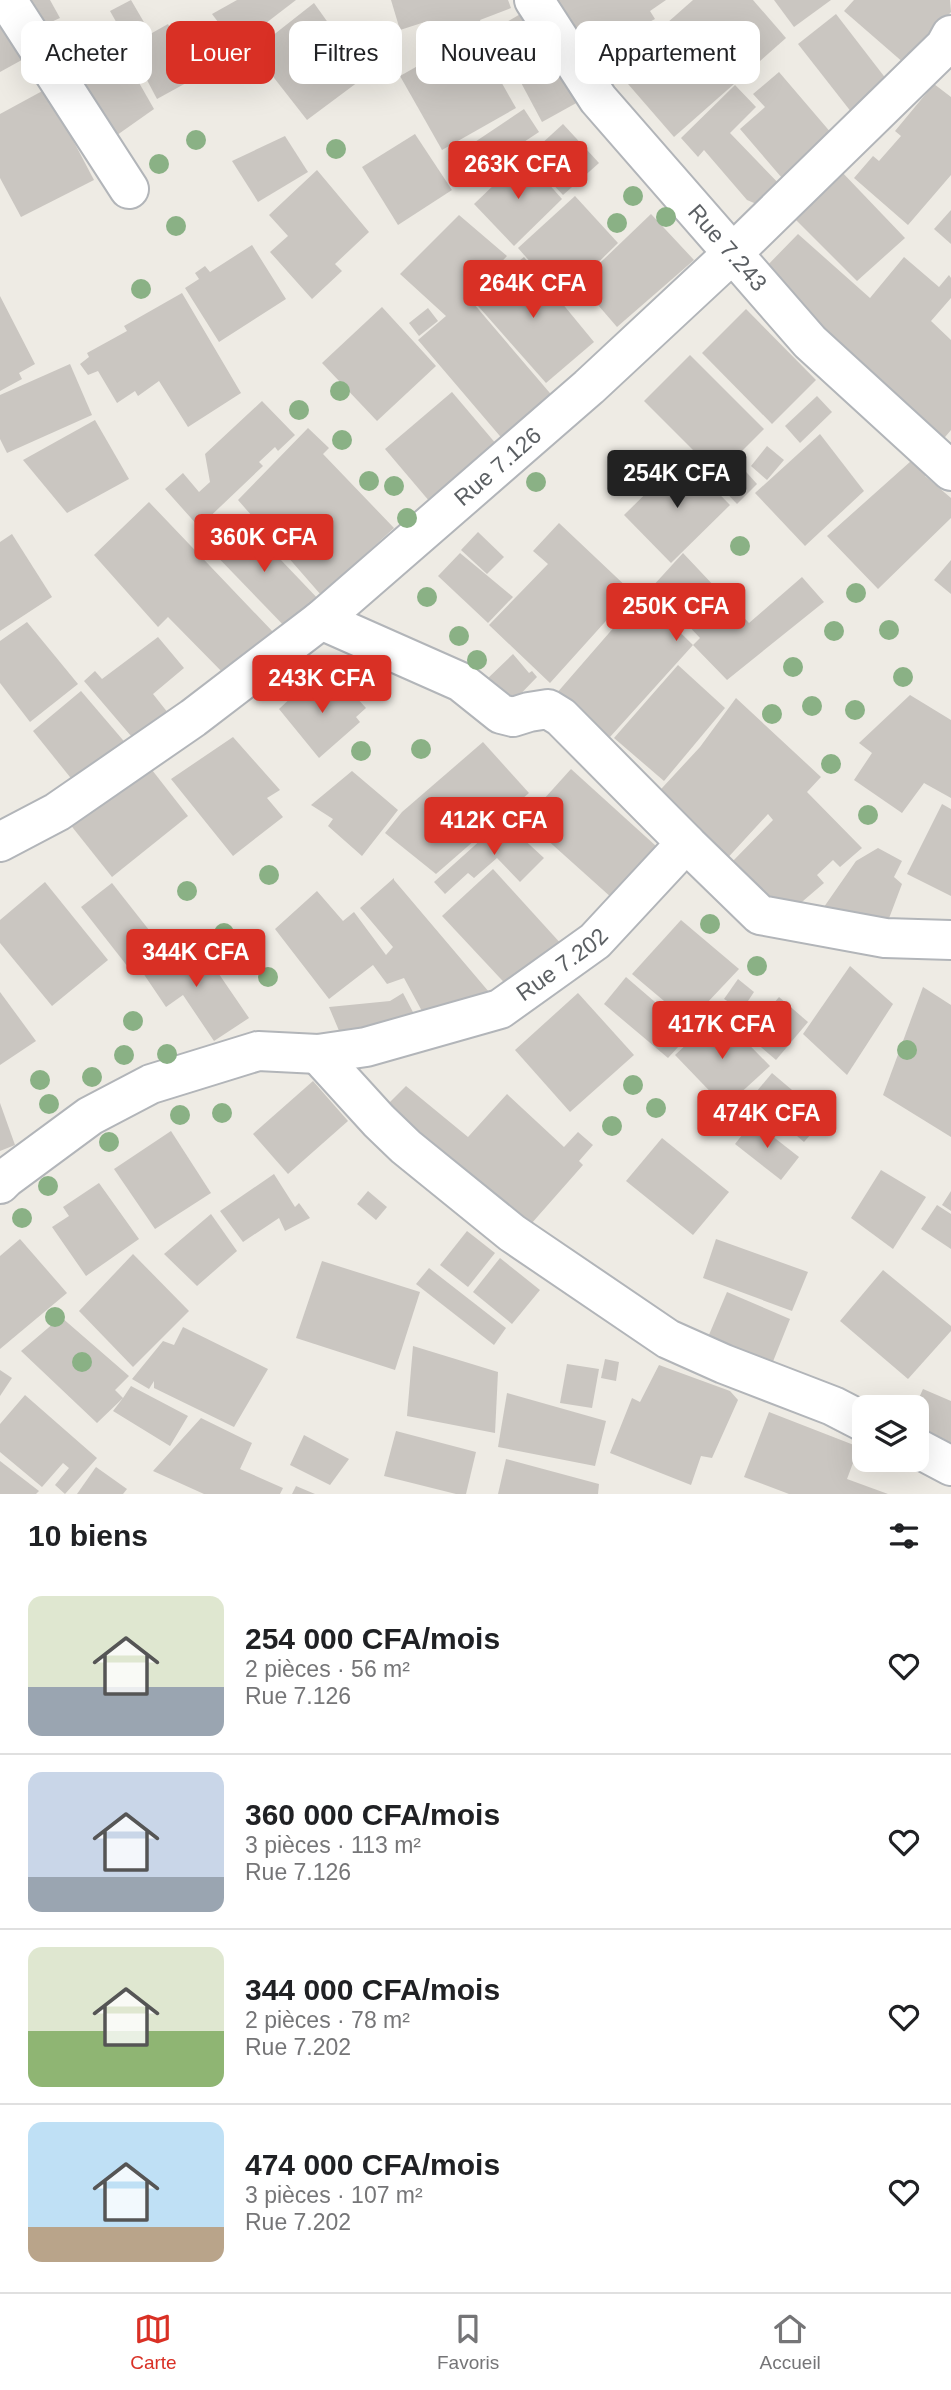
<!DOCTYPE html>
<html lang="fr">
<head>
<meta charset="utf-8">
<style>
  body { margin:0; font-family:Arial,sans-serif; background:#f2f2f2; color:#202124; height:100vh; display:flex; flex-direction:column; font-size:26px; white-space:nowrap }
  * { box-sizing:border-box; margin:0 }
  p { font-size:23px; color:#757577 }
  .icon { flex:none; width:38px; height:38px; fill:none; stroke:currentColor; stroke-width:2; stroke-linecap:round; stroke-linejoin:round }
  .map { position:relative; height:1494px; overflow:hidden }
  .details { display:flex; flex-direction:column; background:#fff; flex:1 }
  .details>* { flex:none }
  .guide { position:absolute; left:21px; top:21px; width:910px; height:63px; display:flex; gap:14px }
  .buttons { position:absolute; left:852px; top:1395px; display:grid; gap:14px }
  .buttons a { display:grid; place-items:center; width:77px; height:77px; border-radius:14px; background:#fff; box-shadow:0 7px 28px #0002; font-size:35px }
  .price { position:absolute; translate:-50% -60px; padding:0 16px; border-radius:7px; background:#d93025; color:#fff; font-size:23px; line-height:46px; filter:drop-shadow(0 2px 4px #0008) }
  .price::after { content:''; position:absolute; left:50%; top:42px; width:21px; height:16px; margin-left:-10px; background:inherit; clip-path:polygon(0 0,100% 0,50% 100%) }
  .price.active { background:#222; color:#fff }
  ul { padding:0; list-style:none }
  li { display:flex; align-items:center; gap:21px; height:175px; padding:0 28px }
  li+li { border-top:2px solid #e0e0e0 }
  li span { display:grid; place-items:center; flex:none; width:196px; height:140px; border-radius:14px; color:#555 }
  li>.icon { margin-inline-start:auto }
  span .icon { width:84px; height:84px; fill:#fffc; stroke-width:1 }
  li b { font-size:30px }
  h2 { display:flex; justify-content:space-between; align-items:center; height:84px; padding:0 28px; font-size:30px }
  .chip { padding:0 24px; border-radius:14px; background:#fff; box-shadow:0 7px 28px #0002; font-size:24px; line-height:63px }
  .chip.active { background:#d93025; color:#fff }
  .dock { display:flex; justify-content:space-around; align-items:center; height:98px; border-top:2px solid #e0e0e0; background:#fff; font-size:19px; color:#757577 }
  .dock a { display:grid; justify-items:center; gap:4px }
  .dock .active { color:#d93025 }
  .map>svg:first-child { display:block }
  .building { fill:#cac6c1 }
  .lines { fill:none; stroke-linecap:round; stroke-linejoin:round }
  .minor-casing { stroke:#b2b5b9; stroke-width:42 }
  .minor { stroke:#fff; stroke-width:38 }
  .tree { fill:#8ab185 }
  .labels { text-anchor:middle; stroke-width:7; stroke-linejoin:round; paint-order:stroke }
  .street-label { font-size:23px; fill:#5c6064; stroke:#fff }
</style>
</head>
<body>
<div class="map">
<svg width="951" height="1494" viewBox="0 0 951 1494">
  <rect width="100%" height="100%" fill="#eeebe4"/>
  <!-- building -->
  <g class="building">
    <path d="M26,0h24l10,18 -20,9z"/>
    <path d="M131,0l14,24 -21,12 -14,-25z"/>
    <path d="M237,0h59l-60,46 -24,-32z"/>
    <path d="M391,0h117l3,8 -31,12 2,5 -26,8 -3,-8 -20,6 -5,-10 -28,9z"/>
    <path d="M556,0h110l-16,11 5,8 -71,38z"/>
    <path d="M693,0h60l33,38 -112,99 -59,-68z"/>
    <path d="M774,0h57l-37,27z"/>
    <path d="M854,0h96l1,12 -46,52 -61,-53z"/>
    <path d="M314,3l52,73 -59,44 -54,-69z"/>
    <path d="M529,9l51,92 -38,21 -49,-92z"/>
    <path d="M836,14l54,70 -38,29 -54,-69z"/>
    <path d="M10,21l19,35 -29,16v-45z"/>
    <path d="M105,23l49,86 -44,31 -51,-85z"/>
    <path d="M168,24l29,53 -40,22 -28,-53z"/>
    <path d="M474,34l42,74 -74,42 -42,-74z"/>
    <path d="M779,72l59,69 -50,44 -48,-56 25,-22 -12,-13z"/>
    <path d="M934,84l17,13v78l-43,50 -54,-47 19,-22 6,5 22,-25 -6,-5z"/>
    <path d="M735,85l21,22 -26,26 55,57 -19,18 -19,-8 -43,-50 -6,7 -17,-19z"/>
    <path d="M46,89l48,91 -73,37 -21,-39v-64z"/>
    <path d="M524,109l15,23 -76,50 -15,-22z"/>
    <path d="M563,124l36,39 -36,32 -36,-38z"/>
    <path d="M415,134l37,56 -54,35 -36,-58z"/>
    <path d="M285,136l23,36 -50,30 -26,-41z"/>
    <path d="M524,156l38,43 -48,47 -40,-42z"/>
    <path d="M839,169l66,69 -48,43 -67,-67z"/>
    <path d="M317,170l52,62 -34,32 7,7 -30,28 -42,-47 18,-16 -19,-21z"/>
    <path d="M575,196l43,47 -56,55 -44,-50z"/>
    <path d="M951,210v34l-17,-15z"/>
    <path d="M651,214l43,46 -77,67 -38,-44z"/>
    <path d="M459,215l48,41 -39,41 87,102 -50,43 -87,-102 28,-24 -46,-42z"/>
    <path d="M798,234l72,64 34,-41 35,30 10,-12 2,3v20l-20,23 20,19v90l-11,13 -178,-172z"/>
    <path d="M252,245l34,54 -67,43 -34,-54 14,-9 -4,-6 10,-7 5,6z"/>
    <path d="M524,257l70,85 -48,41 -75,-85z"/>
    <path d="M182,293l59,100 -53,34 -29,-46 -21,15 -3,-5 -18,12 -19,-32 -10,4 -8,-11 9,-7 -2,-4 40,-22 -3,-5z"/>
    <path d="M0,296l35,68 -16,9 3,6 -22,12z"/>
    <path d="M382,307l54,59 -59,55 -55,-58z"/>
    <path d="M428,308l10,13 -19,15 -10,-13z"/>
    <path d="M746,309l70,71 -44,44 -70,-71z"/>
    <path d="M690,355l74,74 -46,46 -74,-74z"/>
    <path d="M70,364l22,51 -85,38 -7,-14v-44z"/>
    <path d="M452,392l45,53 -67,57 -45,-53z"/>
    <path d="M817,396l15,16 -32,31 -15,-17z"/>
    <path d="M262,401l33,34 -17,16 -3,-4 -16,15 4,4 -64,61 -34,-38 18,-16 16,19 11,-10 -5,-28z"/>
    <path d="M95,420l34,59 -62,34 -44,-53z"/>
    <path d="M308,428l21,20 -6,6 71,74 -73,67 -83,-95z"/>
    <path d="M820,434l44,57 -59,55 -50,-53z"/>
    <path d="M767,446l17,14 -17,20 -16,-14z"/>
    <path d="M920,453l14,12 -9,11 26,22v20l-73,71 -51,-53z"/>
    <path d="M683,457l47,48 -59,58 -47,-48z"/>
    <path d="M738,463l19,21 -20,20 -20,-21z"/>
    <path d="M149,502l125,131 -46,45 -60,-61 -10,10 -64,-72z"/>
    <path d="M238,515l84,88 -31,30 -85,-88z"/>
    <path d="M559,523l73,69 -82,91 -61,-58 59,-61 -15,-13z"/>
    <path d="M478,532l26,25 -17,17 -26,-24z"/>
    <path d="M12,534l40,63 -52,34v-89z"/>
    <path d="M460,553l53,44 -25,26 -50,-47z"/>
    <path d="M683,553l66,70 53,-46 22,25 -97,78 -34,-35 -83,92 -54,-43 86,-99 51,50 7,-7 -48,-51z"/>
    <path d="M951,560v34l-17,-14z"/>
    <path d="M27,622l51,62 -48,38 -30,-39v-42z"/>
    <path d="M158,637l26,31 -31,26 23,29 -33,27 -59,-69 11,-10 7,8z"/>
    <path d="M513,654l16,19 3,-2 5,6 -31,32 -20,-29z"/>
    <path d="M678,665l47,43 -61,73 -50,-43z"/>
    <path d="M311,679l44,17 11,12 -10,9 4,5 -41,36 -40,-49z"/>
    <path d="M81,691l47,55 -50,41 -45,-56z"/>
    <path d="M910,695l41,25v78l-27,-15 -22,30 -48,-33 18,-27 -13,-10z"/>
    <path d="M736,698l85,79 -14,15 55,56 -22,19 -7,-7 -16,15 7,8 -35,30 -14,-7 -44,-43 42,-43 -5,-6 -45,49 -73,-62 50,-54z"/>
    <path d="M233,737l47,53 -13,8 16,19 -50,39 -62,-77z"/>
    <path d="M483,742l46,51 -93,81 -51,-41 17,-21z"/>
    <path d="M145,761l43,55 -76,61 -43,-54z"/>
    <path d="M571,769l96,87 -45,51 -97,-87z"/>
    <path d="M352,771l46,39 -36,46 -34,-30 5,-7 -22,-14z"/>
    <path d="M942,804l9,5v87l-44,-22z"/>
    <path d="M503,820l41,38 -24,24 -23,-24 -23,20 -6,-5 -23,21 -11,-12z"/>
    <path d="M878,848l24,13 -8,16 8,7 -14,37 -71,-4 39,-56z"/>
    <path d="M493,869l70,77 -50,46 -71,-76z"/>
    <path d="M394,878v2l95,112 -66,21 -19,-35 -17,6 -14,-19 -44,34 -54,-70 42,-38 26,30 11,-9 32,43 7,-8 -33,-39z"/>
    <path d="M45,882l63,78 -56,46 -52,-63v-23z"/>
    <path d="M112,883l48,61 -32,23 -47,-60z"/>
    <path d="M681,920l58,49 -50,53 -57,-48z"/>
    <path d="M195,939l54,79 -35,23 -31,-46 -17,12 -25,-37 19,-15 4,6z"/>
    <path d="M850,966l43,38 -46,71 -44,-41z"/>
    <path d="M626,977l65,56 -23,25 -64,-54z"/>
    <path d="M738,979l16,13 -12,18 -18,-11z"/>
    <path d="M923,987l28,18v132l-68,-42z"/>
    <path d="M0,992l36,49 -36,24z"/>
    <path d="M403,993l11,21 -14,16 -60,3 -11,-26 61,-6z"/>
    <path d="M578,993l56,62 -64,57 -55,-62z"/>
    <path d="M779,997l29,25 -32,38 -29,-25z"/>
    <path d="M719,1014l51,52 -45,41 -50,-52z"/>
    <path d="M772,1073l53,45 -21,24 -52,-45z"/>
    <path d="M313,1081l35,40 -60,53 -35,-40z"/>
    <path d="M406,1086l62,51 39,-43 57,53 14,-15 15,13 -14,16 4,4 -59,67 -142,-122z"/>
    <path d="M0,1103l15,42 -15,6z"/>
    <path d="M753,1121l46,36 -18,23 -46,-36z"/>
    <path d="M171,1131l40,62 -56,36 -41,-60z"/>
    <path d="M662,1138l67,54 -36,43 -67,-54z"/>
    <path d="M881,1170l45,27 -33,52 -42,-31z"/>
    <path d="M274,1174l21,33 4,-4 11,15 -25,13 -6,-13 -36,24 -23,-31z"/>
    <path d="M99,1183l40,56 -53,37 -34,-49 17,-11 -6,-9z"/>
    <path d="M368,1191l19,16 -11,13 -19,-16z"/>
    <path d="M951,1191v20l-9,-6z"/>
    <path d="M937,1205l14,9v35l-30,-20z"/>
    <path d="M211,1214l26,37 -40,35 -33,-32z"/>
    <path d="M467,1231l28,22 -27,34 -28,-22z"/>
    <path d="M20,1239l47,54 -67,56v-93z"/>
    <path d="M716,1239l92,33 -16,39 -89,-33z"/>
    <path d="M133,1254l56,57 -56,56 -54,-56z"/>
    <path d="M500,1258l40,32 -28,34 -39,-32z"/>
    <path d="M322,1261l98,31 -25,78 -99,-32z"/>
    <path d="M429,1268l77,60 -12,17 -78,-61z"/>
    <path d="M883,1270l68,56v5l-43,48 -68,-58z"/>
    <path d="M727,1292l63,27 -20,50 -64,-27z"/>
    <path d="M61,1317l68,59 -14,14 8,8 8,-12 57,30 -18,30 -57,-35 10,-13 -26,25 -76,-72z"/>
    <path d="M183,1327l85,42 -34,58 -80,-39v-7l-5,8 -17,-10 31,-38 11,4z"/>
    <path d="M413,1346l85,26 -3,61 -88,-17z"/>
    <path d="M605,1359l14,3 -3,19 -15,-3z"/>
    <path d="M567,1364l32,5 -7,39 -32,-5z"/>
    <path d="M659,1365l71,26 8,9 -26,58 -11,-2 -10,29 -81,-32 22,-55 8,4z"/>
    <path d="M0,1370l12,8 -12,18z"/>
    <path d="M923,1389l28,12v52l-34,-14v-32h-2z"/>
    <path d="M507,1393l99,28 -11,45 -97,-19z"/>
    <path d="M25,1395l72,63 -32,36 -10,-9 14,-17 -6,-5 -21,24 -42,-35v-28z"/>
    <path d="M769,1412l90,35 -12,32 41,15h-99l-45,-17z"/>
    <path d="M201,1418l51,25 -12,26 43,19 -3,6h-76l-51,-23z"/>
    <path d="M396,1431l80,21 -10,42h-10l-72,-18z"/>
    <path d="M304,1435l45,24 -19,26 -40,-20z"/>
    <path d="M506,1459l93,25 -1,10h-100z"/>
    <path d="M0,1461l39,30 -3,3h-36z"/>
    <path d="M96,1467l31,22 -4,5h-46z"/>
    <path d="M296,1486l19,8h-23z"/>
  </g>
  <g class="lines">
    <defs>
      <g id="minor">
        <path d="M7,0l122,189"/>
        <path id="s1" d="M534,0l64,99 212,243 141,129"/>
        <path id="s2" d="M0,842l57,-30 136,-94 128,-98 268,-233 145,-135 211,-206 6,-11"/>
        <path d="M686,843l74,72 125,23 66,2"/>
        <path d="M318,1054l61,67 27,26 106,86 156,106 56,25 109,42 31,16"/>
        <path id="s3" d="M0,1184l6,-6 84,-62 61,-32 107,-33 60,3 48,-7 134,-38 95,-68 91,-98 -125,-126 -13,-8 -19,3 -16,5 -12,-3 -40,-32 -140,-62"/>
        <path d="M917,1448l34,18"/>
      </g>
    </defs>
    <!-- minor casing -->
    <use href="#minor" class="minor-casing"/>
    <!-- minor -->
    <use href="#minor" class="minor"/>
  </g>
  <!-- trees -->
  <g class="tree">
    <circle cx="196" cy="140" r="10"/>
    <circle cx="336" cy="149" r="10"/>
    <circle cx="159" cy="164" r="10"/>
    <circle cx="633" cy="196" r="10"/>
    <circle cx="666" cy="217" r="10"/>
    <circle cx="617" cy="223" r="10"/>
    <circle cx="176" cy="226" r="10"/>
    <circle cx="141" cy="289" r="10"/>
    <circle cx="340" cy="391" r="10"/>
    <circle cx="299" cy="410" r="10"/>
    <circle cx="342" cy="440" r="10"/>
    <circle cx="369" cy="481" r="10"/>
    <circle cx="536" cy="482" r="10"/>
    <circle cx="394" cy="486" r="10"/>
    <circle cx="407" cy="518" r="10"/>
    <circle cx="740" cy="546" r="10"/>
    <circle cx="856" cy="593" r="10"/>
    <circle cx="427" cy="597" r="10"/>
    <circle cx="889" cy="630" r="10"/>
    <circle cx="834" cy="631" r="10"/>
    <circle cx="459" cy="636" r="10"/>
    <circle cx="477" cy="660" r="10"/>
    <circle cx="793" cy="667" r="10"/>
    <circle cx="903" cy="677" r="10"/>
    <circle cx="812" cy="706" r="10"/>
    <circle cx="855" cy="710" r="10"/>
    <circle cx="772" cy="714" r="10"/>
    <circle cx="421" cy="749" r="10"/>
    <circle cx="361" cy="751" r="10"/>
    <circle cx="831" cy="764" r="10"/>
    <circle cx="868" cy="815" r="10"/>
    <circle cx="269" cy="875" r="10"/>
    <circle cx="187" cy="891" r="10"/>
    <circle cx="710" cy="924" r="10"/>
    <circle cx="224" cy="933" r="10"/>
    <circle cx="757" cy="966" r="10"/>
    <circle cx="268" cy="977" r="10"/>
    <circle cx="773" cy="1017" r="10"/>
    <circle cx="133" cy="1021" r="10"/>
    <circle cx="907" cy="1050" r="10"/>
    <circle cx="167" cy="1054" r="10"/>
    <circle cx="124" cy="1055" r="10"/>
    <circle cx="92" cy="1077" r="10"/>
    <circle cx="40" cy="1080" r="10"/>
    <circle cx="633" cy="1085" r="10"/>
    <circle cx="49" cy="1104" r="10"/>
    <circle cx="656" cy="1108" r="10"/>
    <circle cx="222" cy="1113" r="10"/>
    <circle cx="180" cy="1115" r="10"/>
    <circle cx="612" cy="1126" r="10"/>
    <circle cx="109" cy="1142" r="10"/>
    <circle cx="48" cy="1186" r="10"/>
    <circle cx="22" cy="1218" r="10"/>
    <circle cx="55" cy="1317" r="10"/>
    <circle cx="82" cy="1362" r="10"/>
  </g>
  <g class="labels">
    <!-- street labels -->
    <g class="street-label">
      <text dy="8" stroke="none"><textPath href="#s1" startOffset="315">Rue 7.243</textPath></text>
      <text dy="8" stroke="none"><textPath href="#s2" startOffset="625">Rue 7.126</textPath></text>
      <text dy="8" stroke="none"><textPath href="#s3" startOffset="618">Rue 7.202</textPath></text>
    </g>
  </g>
</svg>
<div class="buttons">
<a><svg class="icon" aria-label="layers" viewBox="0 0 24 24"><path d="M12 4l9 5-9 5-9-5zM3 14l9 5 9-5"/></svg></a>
</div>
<b class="price" style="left:518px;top:201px">263K CFA</b>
<b class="price" style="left:533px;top:320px">264K CFA</b>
<b class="price active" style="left:677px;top:510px">254K CFA</b>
<b class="price" style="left:264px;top:574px">360K CFA</b>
<b class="price" style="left:676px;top:643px">250K CFA</b>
<b class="price" style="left:322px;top:715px">243K CFA</b>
<b class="price" style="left:494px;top:857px">412K CFA</b>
<b class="price" style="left:196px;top:989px">344K CFA</b>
<b class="price" style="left:722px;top:1061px">417K CFA</b>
<b class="price" style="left:767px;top:1150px">474K CFA</b>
<div class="guide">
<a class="chip">Acheter</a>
<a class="chip active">Louer</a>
<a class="chip">Filtres</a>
<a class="chip">Nouveau</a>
<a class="chip">Appartement</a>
</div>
</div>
<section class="details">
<h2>10 biens<svg class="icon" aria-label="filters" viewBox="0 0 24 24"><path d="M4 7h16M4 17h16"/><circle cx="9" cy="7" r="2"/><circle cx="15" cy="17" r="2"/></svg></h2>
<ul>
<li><span style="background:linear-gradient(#dfe7d0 65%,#9aa5b1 0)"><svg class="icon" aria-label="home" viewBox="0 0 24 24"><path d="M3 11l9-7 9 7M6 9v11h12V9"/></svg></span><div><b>254 000 CFA/mois</b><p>2 pièces · 56 m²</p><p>Rue 7.126</p></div><svg class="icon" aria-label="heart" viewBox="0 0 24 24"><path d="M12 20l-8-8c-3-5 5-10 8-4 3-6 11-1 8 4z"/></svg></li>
<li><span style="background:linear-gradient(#c9d6e8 75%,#9aa5b1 0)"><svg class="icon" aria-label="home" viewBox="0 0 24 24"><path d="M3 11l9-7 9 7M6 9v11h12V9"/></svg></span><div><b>360 000 CFA/mois</b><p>3 pièces · 113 m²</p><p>Rue 7.126</p></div><svg class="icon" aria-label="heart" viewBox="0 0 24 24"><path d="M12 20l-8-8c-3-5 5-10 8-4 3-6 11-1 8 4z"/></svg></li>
<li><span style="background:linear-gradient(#dfe7d0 60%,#8fb573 0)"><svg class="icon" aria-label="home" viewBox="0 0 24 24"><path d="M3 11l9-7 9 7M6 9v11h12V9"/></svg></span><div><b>344 000 CFA/mois</b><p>2 pièces · 78 m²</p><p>Rue 7.202</p></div><svg class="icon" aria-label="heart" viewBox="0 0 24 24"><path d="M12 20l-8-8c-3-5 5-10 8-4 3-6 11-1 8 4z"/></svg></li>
<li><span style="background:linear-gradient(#bfe0f5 75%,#b9a48a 0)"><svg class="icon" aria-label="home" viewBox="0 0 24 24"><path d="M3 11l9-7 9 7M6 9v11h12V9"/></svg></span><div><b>474 000 CFA/mois</b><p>3 pièces · 107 m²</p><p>Rue 7.202</p></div><svg class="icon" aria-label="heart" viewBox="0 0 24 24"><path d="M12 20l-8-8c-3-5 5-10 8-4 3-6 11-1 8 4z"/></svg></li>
</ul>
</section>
<nav class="dock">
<a class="active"><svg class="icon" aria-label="map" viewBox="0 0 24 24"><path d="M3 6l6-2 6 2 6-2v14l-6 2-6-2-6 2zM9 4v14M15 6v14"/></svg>Carte</a>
<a><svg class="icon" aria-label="saved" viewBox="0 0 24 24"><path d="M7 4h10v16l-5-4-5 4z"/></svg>Favoris</a>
<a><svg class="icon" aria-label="home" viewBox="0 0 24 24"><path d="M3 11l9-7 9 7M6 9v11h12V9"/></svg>Accueil</a>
</nav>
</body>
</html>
